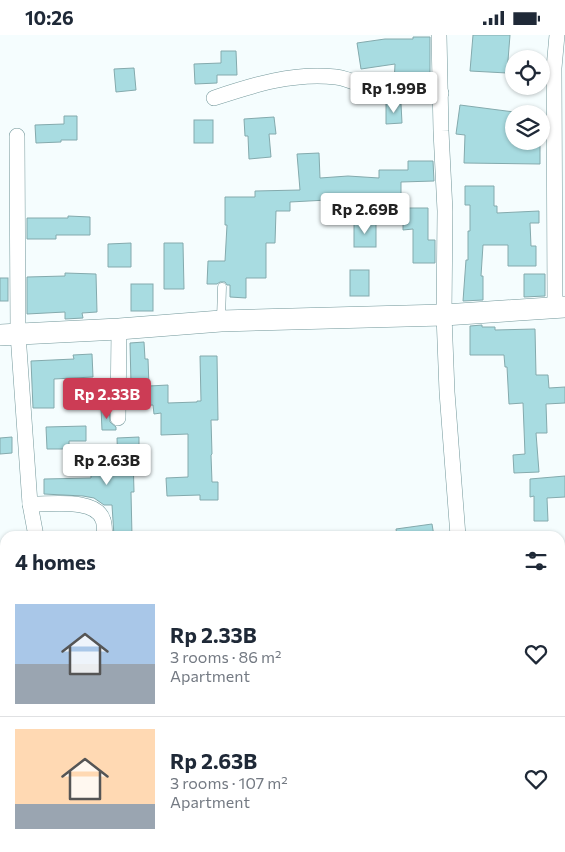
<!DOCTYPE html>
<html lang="en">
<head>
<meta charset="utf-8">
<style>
  body { margin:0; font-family:Commissioner,sans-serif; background:#f6f6f7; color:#1f2937; height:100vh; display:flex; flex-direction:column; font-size:19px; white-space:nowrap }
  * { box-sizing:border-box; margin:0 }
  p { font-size:16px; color:#747a83 }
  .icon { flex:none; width:28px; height:28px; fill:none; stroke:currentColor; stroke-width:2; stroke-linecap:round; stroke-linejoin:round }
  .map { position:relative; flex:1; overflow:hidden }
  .details { position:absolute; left:0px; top:496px; width:565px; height:321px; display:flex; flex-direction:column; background:#fff; border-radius:15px 15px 0 0; box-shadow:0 1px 4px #0004 }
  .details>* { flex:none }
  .controls { position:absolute; left:505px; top:15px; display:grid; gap:10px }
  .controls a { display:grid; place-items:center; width:45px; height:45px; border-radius:50%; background:#fff; box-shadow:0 1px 4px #0004; font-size:25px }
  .price { position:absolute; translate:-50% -42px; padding:0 11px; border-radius:5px; background:#fff; color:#222; font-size:16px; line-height:32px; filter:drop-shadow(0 1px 2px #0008) }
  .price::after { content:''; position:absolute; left:50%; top:30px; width:15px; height:11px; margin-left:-8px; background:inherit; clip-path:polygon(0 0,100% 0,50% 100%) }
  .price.current { background:#cc3c55; color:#fff }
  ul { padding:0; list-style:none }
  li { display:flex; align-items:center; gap:15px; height:125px; padding:0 15px }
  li+li { border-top:1px solid #e0e1e3 }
  li span { display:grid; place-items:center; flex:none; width:140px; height:100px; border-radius:0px; color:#555 }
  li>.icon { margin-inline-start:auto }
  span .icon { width:60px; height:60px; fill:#fffc; stroke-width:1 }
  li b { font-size:21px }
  h2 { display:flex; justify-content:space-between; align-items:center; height:60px; padding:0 15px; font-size:21px }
  .status { display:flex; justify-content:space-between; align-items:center; height:35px; padding:0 25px; background:#fff; direction:ltr }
  .status svg { height:14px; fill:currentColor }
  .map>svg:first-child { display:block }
  .building { fill:#a8dce1; stroke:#84aaad }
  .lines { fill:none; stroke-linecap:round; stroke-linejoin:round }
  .lane-casing { stroke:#72979a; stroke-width:9 }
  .street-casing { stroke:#72979a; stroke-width:16 }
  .secondary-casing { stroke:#72979a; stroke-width:22 }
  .lane { stroke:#fff; stroke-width:8 }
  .street { stroke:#fff; stroke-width:15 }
  .secondary { stroke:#fff; stroke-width:21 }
</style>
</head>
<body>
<div class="status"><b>10:26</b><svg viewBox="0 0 49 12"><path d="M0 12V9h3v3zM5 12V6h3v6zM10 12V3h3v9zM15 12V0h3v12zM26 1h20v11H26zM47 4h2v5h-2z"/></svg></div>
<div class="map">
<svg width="565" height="817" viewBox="0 0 565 817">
  <rect width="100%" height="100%" fill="#f5fdfe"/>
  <!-- building -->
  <g class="building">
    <path d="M473,0h37l-3,38 -37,-2z"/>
    <path d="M413,2h17v45h-18v3h-18l1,-21 -34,5 -4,-26 28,-4h28z"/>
    <path d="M221,16h15l1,24h-20v8l-22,1 -1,-20 27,-1z"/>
    <path d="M134,33l2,22 -20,2 -2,-23z"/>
    <path d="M386,68l15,1 1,19 -16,1z"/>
    <path d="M460,70l54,7v33l26,-2v21l-76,-1 1,-28 -9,-1z"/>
    <path d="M64,81h13v24h-16v2l-25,1 -1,-18 29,-1z"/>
    <path d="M274,82l2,17h-7l2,23 -22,2 -1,-23h-3l-1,-17z"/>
    <rect x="194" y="85" width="19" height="23"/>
    <path d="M319,118l1,25 28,-2 31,2v-8h29v-9h25l1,20 -33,1v18h-38l-1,11 -16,-1v-11l-56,3v9h-14l-1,32h-9v35h-20v20l-16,-1v-12h-3l-2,-3h-5l-3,2h-10l1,-23h17l2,-36h-2v-28h30v-6l45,-1 -3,-36z"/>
    <path d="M465,151h29v20h3v7l42,-2v12h-9l1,23h5v20h-28v-21h-25l-2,31h2v24l-20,1 3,-41h2v-29h2v-26h-5z"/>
    <path d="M403,173h25v32h7v23h-22v-34l-10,1z"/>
    <path d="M68,181l22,1v18h-34v4h-29v-21h41z"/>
    <rect x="354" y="189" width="22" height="23"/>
    <path d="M131,208v24h-23v-23z"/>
    <path d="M164,208h19l1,46h-20z"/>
    <rect x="350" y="235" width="19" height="26"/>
    <path d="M65,238l31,1 1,38 -15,1 1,5 -18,1v-7l-38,2v-37l38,-1z"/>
    <path d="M524,239h21v22l-21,1z"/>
    <rect x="0" y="243" width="8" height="23"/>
    <rect x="131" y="249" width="22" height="27"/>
    <path d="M482,290v2h13v3l40,-1 1,46h12l1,13 16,-1v16l-19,1 1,29h-11l3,39 -25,1 -1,-18 12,-1 -2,-51 -14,1 -2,-37h-2l-1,-12h-34v-29z"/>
    <path d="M144,307l1,17h3l1,27 19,-1v18l29,-1v-1h4l-1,-45h17l1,64h-7l1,34 -1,1 1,27h6v18h-18v-5l-33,1 -1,-18 22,-1v-43l-27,1v-22l-7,1 -1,-9 -23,1 -1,-22h2l-1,-41z"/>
    <path d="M92,319l1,23 -39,2v29h-21l-2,-47 43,-2 -1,-4z"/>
    <path d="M109,372l1,15 6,5v3h-14l-1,-22z"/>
    <path d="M86,391v15h-17v8h-22l-1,-22z"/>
    <path d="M12,402v16l-12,1v-16z"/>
    <path d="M139,402v18l-6,1 1,36h-3l1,44h-18l-2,-31h-8l-10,-7 -11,-2 -39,-2v-15l47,-1v-11h27l-1,-29z"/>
    <path d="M565,441v21l-18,1 1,23h-14v-25l-4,1v-18z"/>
    <path d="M432,489l2,12h-37l-1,-7z"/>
  </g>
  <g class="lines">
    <defs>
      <g id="lane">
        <path d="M221,284l1,-32"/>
        <path d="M560,790h4"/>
      </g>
      <g id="street">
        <path d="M439,0l2,96 4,80 -1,104 3,77 11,144"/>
        <path d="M214,63c39,-13 80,-26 122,-21 16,2 29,11 44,15 19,5 41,1 61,1"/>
        <path d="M17,101l1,198 12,170 6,32"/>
        <path d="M555,273l-1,-240 3,-33"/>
        <path d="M118,383l1,-89"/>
        <path d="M30,469c19,1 66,-7 73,16 2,5 1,11 2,16"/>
        <path d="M510,812v5"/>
        <path d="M127,817v-5"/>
      </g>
      <path id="secondary" d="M0,300l119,-6 102,-8 223,-6 121,-8"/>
    </defs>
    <!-- lane casing -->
    <use href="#lane" class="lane-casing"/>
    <!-- street casing -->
    <use href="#street" class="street-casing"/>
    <!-- secondary casing -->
    <use href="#secondary" class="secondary-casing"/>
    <!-- lane -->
    <use href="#lane" class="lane"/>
    <!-- street -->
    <use href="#street" class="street"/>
    <!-- secondary -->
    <use href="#secondary" class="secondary"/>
  </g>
</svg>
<div class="controls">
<a><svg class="icon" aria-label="locate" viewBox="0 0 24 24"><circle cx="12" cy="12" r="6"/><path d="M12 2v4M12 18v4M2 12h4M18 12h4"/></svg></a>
<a><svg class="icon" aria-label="layers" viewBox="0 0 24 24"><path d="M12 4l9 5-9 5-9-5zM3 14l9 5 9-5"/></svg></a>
</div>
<b class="price" style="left:394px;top:79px">Rp 1.99B</b>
<b class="price" style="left:365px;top:200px">Rp 2.69B</b>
<b class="price current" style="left:107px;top:385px">Rp 2.33B</b>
<b class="price" style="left:107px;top:451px">Rp 2.63B</b>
<section class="details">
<h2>4 homes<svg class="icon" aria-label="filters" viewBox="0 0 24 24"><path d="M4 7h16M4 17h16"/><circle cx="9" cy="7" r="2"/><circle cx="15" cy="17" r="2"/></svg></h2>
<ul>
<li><span style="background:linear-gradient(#a9c7e8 60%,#9aa5b1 0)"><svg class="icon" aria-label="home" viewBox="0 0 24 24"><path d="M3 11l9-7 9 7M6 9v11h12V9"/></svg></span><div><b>Rp 2.33B</b><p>3 rooms · 86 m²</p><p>Apartment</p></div><svg class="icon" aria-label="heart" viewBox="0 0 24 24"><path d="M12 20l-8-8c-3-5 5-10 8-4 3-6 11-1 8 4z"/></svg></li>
<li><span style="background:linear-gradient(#ffd9b3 75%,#9aa5b1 0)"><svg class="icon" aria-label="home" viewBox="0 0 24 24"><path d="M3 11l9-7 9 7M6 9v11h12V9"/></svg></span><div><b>Rp 2.63B</b><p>3 rooms · 107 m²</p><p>Apartment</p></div><svg class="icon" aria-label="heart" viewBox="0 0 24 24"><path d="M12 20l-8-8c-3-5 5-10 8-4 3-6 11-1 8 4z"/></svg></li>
</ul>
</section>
</div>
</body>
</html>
